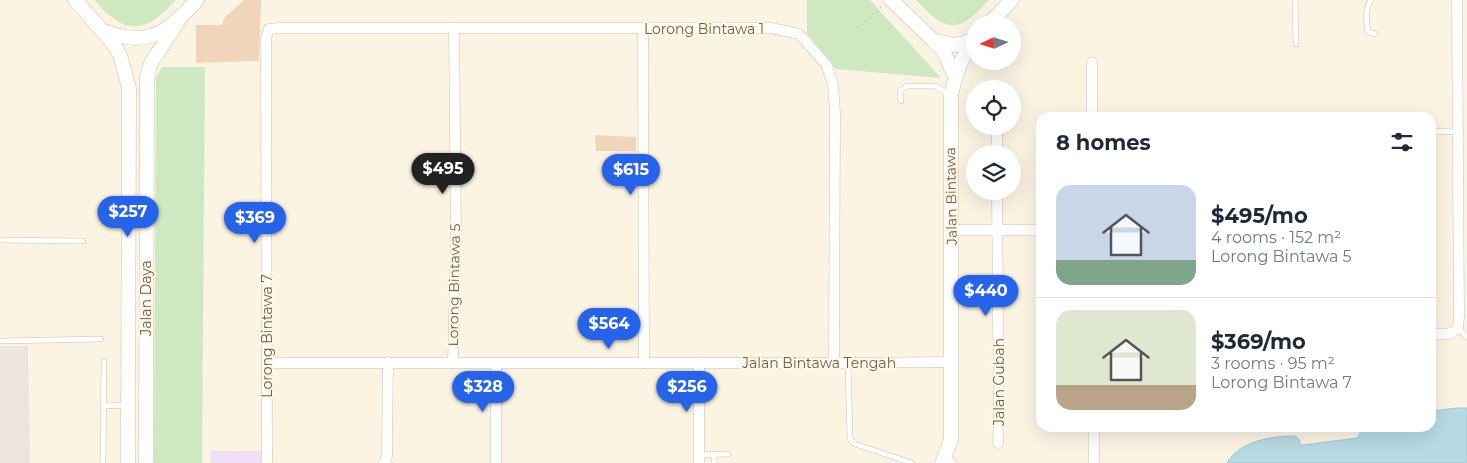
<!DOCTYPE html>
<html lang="en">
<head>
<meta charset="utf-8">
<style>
  body { margin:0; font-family:Montserrat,sans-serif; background:#f6f6f7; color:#1f2937; height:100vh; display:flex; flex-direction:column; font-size:19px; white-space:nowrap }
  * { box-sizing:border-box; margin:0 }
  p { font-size:16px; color:#747a83 }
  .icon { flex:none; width:28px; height:28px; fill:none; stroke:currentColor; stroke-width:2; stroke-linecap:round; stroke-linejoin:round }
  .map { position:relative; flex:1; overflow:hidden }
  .details { position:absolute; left:1036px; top:112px; width:400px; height:320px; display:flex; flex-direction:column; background:#fff; border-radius:15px; box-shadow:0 5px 20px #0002 }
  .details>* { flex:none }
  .needle { width:32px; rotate:266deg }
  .buttons { position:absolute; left:966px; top:15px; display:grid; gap:10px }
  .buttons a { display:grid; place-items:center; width:55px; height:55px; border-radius:50%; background:#fff; box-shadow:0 5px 20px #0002; font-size:25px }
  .price { position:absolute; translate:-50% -42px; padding:0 11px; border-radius:18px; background:#2563eb; color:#fff; font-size:16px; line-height:32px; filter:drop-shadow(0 1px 2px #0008) }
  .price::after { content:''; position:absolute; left:50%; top:30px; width:15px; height:11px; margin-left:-8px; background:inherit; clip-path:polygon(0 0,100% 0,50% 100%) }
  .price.active { background:#222; color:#fff }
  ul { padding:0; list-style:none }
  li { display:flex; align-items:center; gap:15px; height:125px; padding:0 20px }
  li+li { border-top:1px solid #e0e1e3 }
  li span { display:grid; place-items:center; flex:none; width:140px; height:100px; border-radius:15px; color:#555 }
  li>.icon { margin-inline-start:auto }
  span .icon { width:60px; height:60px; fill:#fffc; stroke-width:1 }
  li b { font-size:21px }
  h2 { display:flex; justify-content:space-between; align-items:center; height:60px; padding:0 20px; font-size:21px }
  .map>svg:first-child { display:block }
  .industrial { fill:#ebe5dd }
  .education { fill:#f1dff8 }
  .green { fill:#cee9c1 }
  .water { fill:#b7dae5; stroke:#9ec9d7 }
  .building { fill:#f1d5ba }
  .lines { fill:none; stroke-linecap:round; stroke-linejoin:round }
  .lane-casing { stroke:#cfbfac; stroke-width:6 }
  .street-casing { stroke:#cfbfac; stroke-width:11 }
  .secondary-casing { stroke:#d2bfa9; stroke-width:15 }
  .path { stroke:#d6b89e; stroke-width:2; stroke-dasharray:1 4; stroke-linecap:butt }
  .lane { stroke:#fff; stroke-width:5 }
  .street { stroke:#fff; stroke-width:10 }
  .secondary { stroke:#fff; stroke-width:14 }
  .labels { text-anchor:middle; stroke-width:4; stroke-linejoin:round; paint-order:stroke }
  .street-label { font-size:14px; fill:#735c49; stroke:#fff8e8 }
</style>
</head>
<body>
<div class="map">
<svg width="1467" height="463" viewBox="0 0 1467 463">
  <rect width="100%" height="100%" fill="#fcf4e3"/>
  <!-- industrial -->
  <path class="industrial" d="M0,346h28l2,117h-30z"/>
  <!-- education -->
  <rect class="education" x="211" y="451" width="50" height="12"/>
  <!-- green -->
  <g class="green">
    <path d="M95,0h81c-19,20 -38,38 -64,17 -7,-4 -12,-11 -17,-17z"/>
    <path d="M807,0h63l71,78 -105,-9 -29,-36z"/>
    <path d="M916,0h73c-8,8 -17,19 -27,23 -18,9 -35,-12 -46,-23z"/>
    <path d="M162,67h43l-3,396h-48l2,-386z"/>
  </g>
  <!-- water -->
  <path class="water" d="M1457,408h10v55h-240c12,-22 45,-27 68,-27l4,3 1,5 3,1 54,-7 3,-4v-6h71v-17z"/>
  <!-- building -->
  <g class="building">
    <path d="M244,0h17l-2,61 -63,2v-38h26l2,-7z"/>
    <path d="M595,135l41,2v14h-40z"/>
  </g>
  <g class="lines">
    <defs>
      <g id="lane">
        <path d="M1295,0l1,44"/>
        <path d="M1371,0c-6,8 -5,23 -3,32l7,2"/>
        <path d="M901,101l-1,-10 6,-5h29l16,9"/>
        <path d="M1431,131l26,1"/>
        <path d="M0,240l83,1"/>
        <path d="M1458,328l9,9"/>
        <path d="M0,341l101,-2"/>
        <path d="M848,363l2,76 5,5 57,19"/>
        <path d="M104,406l24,-1"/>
        <path d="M714,454v9"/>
        <path d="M699,455l29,-1"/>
        <path d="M946,456l8,7"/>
        <path d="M103,463l1,-102"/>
      </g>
      <g id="street">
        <path d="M643,29l1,334"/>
        <path d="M1092,62v56"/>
        <path d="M997,87v2"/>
        <path d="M997,126v28"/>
        <path d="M997,191l2,230 -1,22"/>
        <path d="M952,230h89"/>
        <path d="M1431,334h18l9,-6 1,-12 -2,-316"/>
        <path d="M267,363h567l118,-1"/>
        <path d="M453,363l3,-129 -2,-206"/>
        <path d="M1094,428v35"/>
        <path d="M267,463l-1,-425 3,-9 10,-1h492l28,6 27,30 7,20 2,29 -1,250"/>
        <path d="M383,463h2l2,-7 1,-94"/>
        <path d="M496,463v-100"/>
        <path d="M699,463v-100"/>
      </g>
      <g id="secondary">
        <path d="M75,0l38,43 7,12 9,33 -1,375"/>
        <path d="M891,0l42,40 21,5 11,-2 10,-5"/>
        <path d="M989,24l23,-24"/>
        <path d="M103,31c7,2 15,5 23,6 32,6 51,-15 71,-37"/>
        <path d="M933,40l10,10 12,27"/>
        <path d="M146,463l1,-386 4,-14 27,-41"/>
        <path d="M942,463l9,-23v-345c5,-21 10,-39 24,-56"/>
      </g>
    </defs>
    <!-- lane casing -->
    <use href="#lane" class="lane-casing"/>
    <!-- street casing -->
    <use href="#street" class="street-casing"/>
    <!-- secondary casing -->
    <use href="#secondary" class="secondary-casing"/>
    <!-- path -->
    <path class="path" d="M858,28l23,-21"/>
    <!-- lane -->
    <use href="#lane" class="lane"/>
    <!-- street -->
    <use href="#street" class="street"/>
    <!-- secondary -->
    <use href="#secondary" class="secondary"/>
  </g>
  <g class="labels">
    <!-- street labels -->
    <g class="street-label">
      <text x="704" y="34">Lorong Bintawa 1</text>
      <text transform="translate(951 196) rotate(-91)" y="5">Jalan Bintawa</text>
      <text transform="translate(454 285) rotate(-89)" y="5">Lorong Bintawa 5</text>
      <text transform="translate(146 298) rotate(-90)" y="5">Jalan Daya</text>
      <text transform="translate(267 336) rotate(-90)" y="5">Lorong Bintawa 7</text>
      <text x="819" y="368">Jalan Bintawa Tengah</text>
      <text transform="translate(999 382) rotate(-90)" y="5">Jalan Gubah</text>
    </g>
  </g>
</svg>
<div class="buttons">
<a><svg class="needle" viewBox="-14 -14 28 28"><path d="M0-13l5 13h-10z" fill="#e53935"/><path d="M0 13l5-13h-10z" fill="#747a83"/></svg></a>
<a><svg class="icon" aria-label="locate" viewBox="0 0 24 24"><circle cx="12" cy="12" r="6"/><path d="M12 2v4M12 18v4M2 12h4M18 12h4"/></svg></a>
<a><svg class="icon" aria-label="layers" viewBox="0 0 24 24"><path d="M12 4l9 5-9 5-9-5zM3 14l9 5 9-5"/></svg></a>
</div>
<b class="price active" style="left:443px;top:195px">$495</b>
<b class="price" style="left:631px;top:196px">$615</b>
<b class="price" style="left:128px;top:238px">$257</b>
<b class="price" style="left:255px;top:244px">$369</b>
<b class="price" style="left:986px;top:317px">$440</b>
<b class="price" style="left:609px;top:350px">$564</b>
<b class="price" style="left:483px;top:413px">$328</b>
<b class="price" style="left:687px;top:413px">$256</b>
<section class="details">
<h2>8 homes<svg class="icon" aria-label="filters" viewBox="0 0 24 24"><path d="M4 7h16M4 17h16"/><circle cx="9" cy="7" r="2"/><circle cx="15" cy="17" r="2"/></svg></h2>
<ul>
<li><span style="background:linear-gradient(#c9d6e8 75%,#7fa58c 0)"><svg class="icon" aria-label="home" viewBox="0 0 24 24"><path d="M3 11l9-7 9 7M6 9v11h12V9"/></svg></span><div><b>$495/mo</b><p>4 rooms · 152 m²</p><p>Lorong Bintawa 5</p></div></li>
<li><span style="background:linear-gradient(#dfe7d0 75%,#b9a48a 0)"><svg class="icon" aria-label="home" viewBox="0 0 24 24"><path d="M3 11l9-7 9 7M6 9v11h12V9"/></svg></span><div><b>$369/mo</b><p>3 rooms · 95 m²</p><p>Lorong Bintawa 7</p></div></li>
</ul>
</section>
</div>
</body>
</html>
